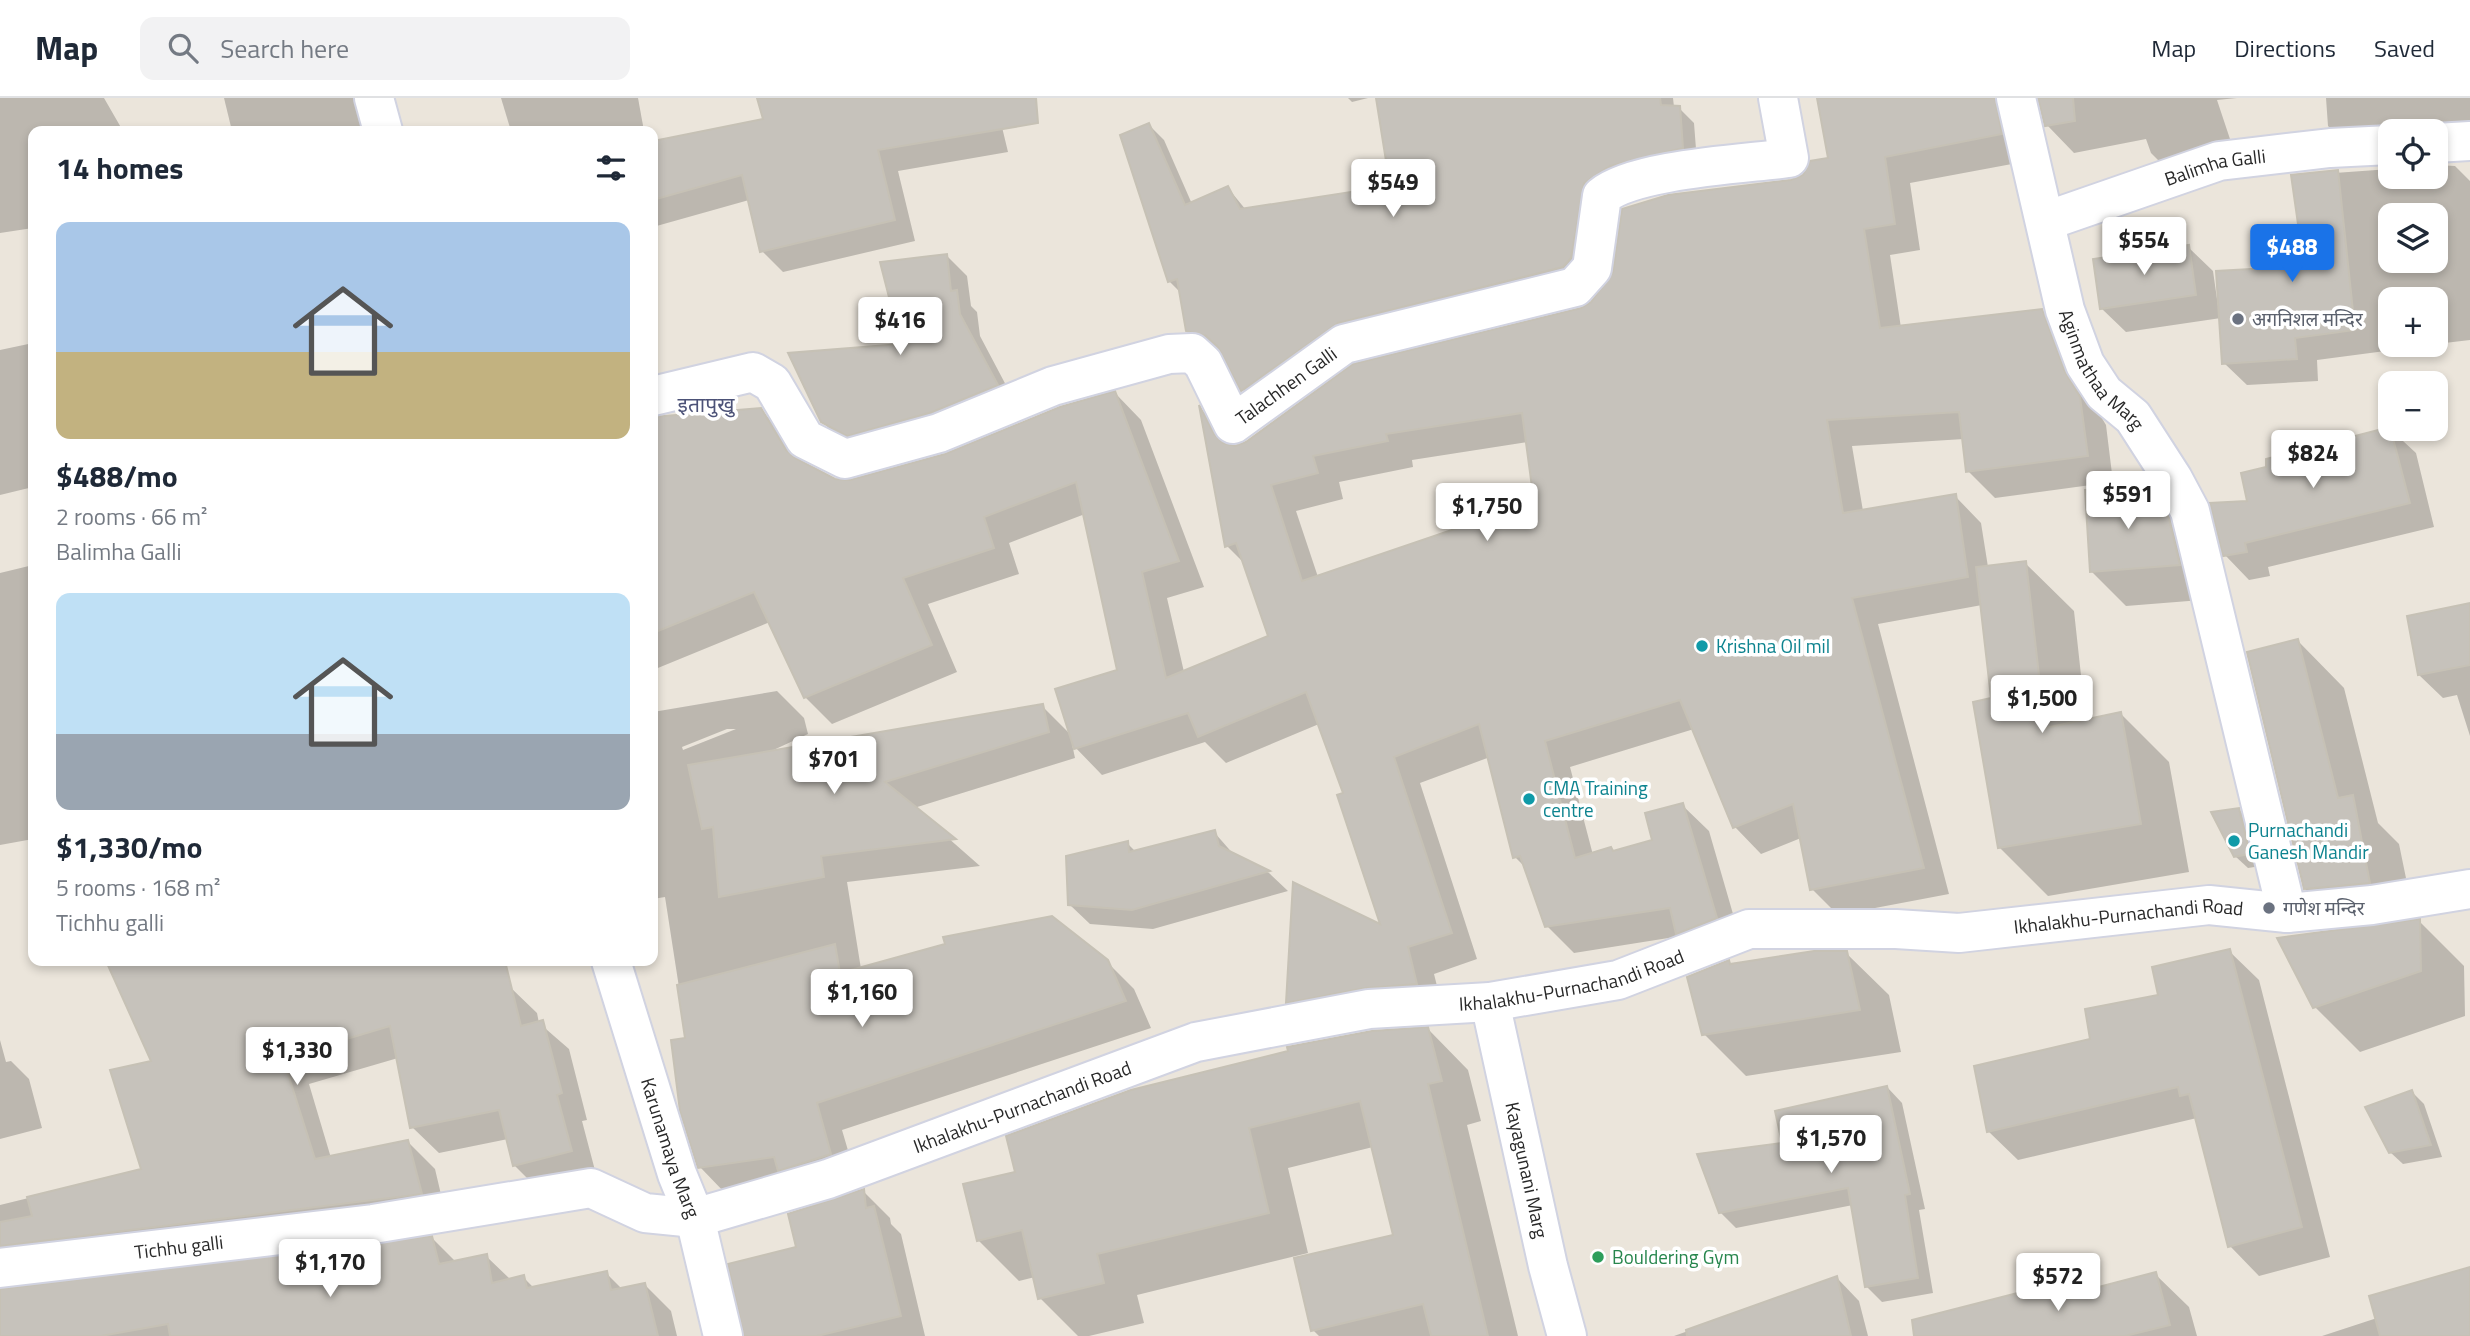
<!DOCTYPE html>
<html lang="en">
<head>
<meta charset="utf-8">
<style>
  body { margin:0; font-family:"Titillium Web","Noto Sans Devanagari",sans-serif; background:#f2f2f3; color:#1f2937; height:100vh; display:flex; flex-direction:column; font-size:26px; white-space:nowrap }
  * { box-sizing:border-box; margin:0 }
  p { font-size:23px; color:#747a83 }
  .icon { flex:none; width:38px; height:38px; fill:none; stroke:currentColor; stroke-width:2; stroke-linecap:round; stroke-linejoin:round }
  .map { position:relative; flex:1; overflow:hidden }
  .sheet { position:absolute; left:28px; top:28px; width:630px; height:840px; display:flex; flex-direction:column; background:#fff; border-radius:14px; box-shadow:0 4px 10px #0003 }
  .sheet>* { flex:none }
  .controls { position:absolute; left:2378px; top:21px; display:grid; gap:14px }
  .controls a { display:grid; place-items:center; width:70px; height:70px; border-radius:14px; background:#fff; box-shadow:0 4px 10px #0003; font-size:35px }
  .price { position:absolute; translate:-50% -60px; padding:0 16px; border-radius:7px; background:#fff; color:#222; font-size:23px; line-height:46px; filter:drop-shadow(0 2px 4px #0008) }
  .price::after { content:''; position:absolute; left:50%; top:42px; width:21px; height:16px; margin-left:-10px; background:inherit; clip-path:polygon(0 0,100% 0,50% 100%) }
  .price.active { background:#1a73e8; color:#fff }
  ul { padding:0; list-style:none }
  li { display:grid; align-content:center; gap:14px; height:371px; padding:0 28px }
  li span { display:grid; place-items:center; height:217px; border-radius:14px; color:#555 }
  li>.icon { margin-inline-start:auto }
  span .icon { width:126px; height:126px; fill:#fffc; stroke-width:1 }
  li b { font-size:30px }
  h2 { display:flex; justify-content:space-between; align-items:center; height:84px; padding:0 28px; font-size:30px }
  header { display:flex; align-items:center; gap:42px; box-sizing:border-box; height:98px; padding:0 35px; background:#fff; border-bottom:2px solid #e0e1e3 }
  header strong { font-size:33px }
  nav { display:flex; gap:38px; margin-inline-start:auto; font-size:24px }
  .search { width:490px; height:63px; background:#f2f2f3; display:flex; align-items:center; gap:18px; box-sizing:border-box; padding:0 24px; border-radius:14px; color:#747a83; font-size:26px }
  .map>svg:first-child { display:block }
  .shadow { fill:#0003; fill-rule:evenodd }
  .building { fill:#c6c2bb; stroke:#c6c1b5; stroke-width:2; fill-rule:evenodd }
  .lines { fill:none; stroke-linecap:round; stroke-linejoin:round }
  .street-casing { stroke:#d1d3e1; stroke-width:42 }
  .street { stroke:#fff; stroke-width:38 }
  .worship-dot { fill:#6b7280; stroke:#fff; stroke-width:2.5 }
  .culture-dot { fill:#0f9aa8; stroke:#fff; stroke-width:2.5 }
  .leisure-dot { fill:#2e9e5b; stroke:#fff; stroke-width:2.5 }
  .labels { text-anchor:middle; stroke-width:7; stroke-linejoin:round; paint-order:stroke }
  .street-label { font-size:19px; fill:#292929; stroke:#fff }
  .worship-label { font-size:19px; fill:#5b616d; stroke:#fff; text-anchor:start }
  .culture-label { font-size:19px; fill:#0d838f; stroke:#fff; text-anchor:start }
  .leisure-label { font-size:19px; fill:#27864d; stroke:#fff; text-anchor:start }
  .neighbourhood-label { font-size:21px; fill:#4c5277; stroke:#fff }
</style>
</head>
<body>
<header>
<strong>Map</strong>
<div class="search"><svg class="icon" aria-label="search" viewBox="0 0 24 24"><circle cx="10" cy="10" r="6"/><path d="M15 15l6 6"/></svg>Search here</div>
<nav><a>Map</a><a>Directions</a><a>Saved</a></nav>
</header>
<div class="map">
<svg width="2470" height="1238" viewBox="0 0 2470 1238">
  <rect width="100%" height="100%" fill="#ebe5db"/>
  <!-- shadow -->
  <g class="shadow">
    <path d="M0,0h104l19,33h-90v97l-33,5z"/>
    <path d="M224,0h137l5,33h-134z"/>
    <path d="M501,0h137l6,33h-133z"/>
    <path d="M759,0h236l13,54 -110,19 17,70 -132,31 -21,-21 -13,-51 -96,27v-84l112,-23z"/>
    <path d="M1348,0h20l-16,4z"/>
    <path d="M1377,0h296l1,9 5,1 15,15 3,39 -72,18 -40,93 -232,64 -96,67 -14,-14 -22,-40 -19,-5 -14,-14 -7,-38 -12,-12 -20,-156 15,15 28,64 36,-16 18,22 146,-22z"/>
    <path d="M1819,0h200l9,63 -118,22 10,67 -30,5 11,73 141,-17 26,26 23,63 15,25 7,57 -118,16 -27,-27 -4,-32 -112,7 11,65 92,-15 26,27 7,44 37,-4 49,48 12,110 35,-7 48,48 20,110 -141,24 -48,-48 -7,-148 -11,-95 -104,19 71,270 -111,21 -26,-26 -11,-51 -40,16 -26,-27 -41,-98 -124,38 23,88 22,-2 40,-12 27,-36 27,26 33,114 -61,-9 -107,17 -27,-27 -22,-59 -10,-10 -25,-100 -70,26 57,176 -43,15 9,36 -129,18 -26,-26 95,-74 -38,-134 -26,-70 -93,39 -21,-21 -103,33 -30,-31 3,14 -161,50 66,58 -133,16 14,87 245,-8 28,28 17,39 -309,102 15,51 -131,13 -26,-27 -13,-128 -22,-142 -12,2v-187l124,-21 27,27 4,16 -41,19 275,-47 29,29 48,-64 -34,-157 -76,29 10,31 -91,30 29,68 -125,52 -27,-27 -35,-75 -117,48v-249l108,-11 26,27 17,28 31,15 15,2 96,-26 169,-63 26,27 63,167 -37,11 17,74 86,-35 -25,-73 -18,-18 -25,-136 24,24 8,13 347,-137 250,-150zM1527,344l9,61 -218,74 -22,-66 47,-12 -4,-17 74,-15 -1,-7zM727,631h9l-53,21 -1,-3z"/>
    <path d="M2040,0h197l-20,2 20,60 -59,20 -27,-27 -5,-14 -72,14 -27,-28z"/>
    <path d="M2326,0h144v45l-32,14 -2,8 19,1 15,15v159l-34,4v-45h-46v46h41l-114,15 1,21 -71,4 -23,-22 -3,-45 -95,14 -25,-24 87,-61 25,24 5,35 88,-39 -13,-91 97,-7v8h46v-46h-46l-39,17 -23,-22zM2390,117h46v46h-46z"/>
    <path d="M946,157l21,21 4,30 6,6 3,24 37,70 -174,37 -21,-22 81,-75z"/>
    <path d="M33,245v144l-33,8v-145z"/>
    <path d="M2390,331l26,24 18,74 -166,40 2,9 -21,4 -24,-25 43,-87v-8z"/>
    <path d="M2147,390l35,35 32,76 -88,7 -35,-35z"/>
    <path d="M33,467v274l-33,6v-272z"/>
    <path d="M2470,507v131l-13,-41 -14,3 -24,-23z"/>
    <path d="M2298,543l46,47 34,135 21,21 16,78 4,-1 45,45 1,50 -105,36 -45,-45 32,-76 -42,-42z"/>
    <path d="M2239,712l12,12 10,44 -13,2 -13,-12z"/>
    <path d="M1214,734l21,24 34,17 19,18 -135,38 -63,-5 -20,-19 57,-62 9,9z"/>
    <path d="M2229,853l30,29 71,277 -71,19 -29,-30 -33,-128 -179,42 -30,-29 105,-90z"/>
    <path d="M1846,855l43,42 12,57 -155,24 -42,-42 25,-72 3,4z"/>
    <path d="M108,863h368l8,33 26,-7 27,26 2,10 30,26 18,71 -5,1 15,57 -56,14 -27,-27 -6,-26 -69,14 -27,-26 -14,-69 -89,26 22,74 77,-16 27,27 12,51 -434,57 -8,14 427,-53 24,24 30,-6 25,24 12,-3 12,12 71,-16 16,16 22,-5 27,27 6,25h-677v-131l143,-35 11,-108z"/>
    <path d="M1428,931l40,41 13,51 -14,4 51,211h-199l-6,-6 82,-94 -22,-89 -85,21 20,85 -171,42 7,28 -55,13h-11l-38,-38 -5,-21 -16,4 -41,-41 39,-67z"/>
    <path d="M0,942l6,22 5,-1 18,18 13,49 -42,11z"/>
    <path d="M1887,989l15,16 23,106 -6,1 14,83 -51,9 -16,-16 -13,-81 -117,23 -15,-15 63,-69z"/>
    <path d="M2412,994l12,12 18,53 -39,7 -13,-12z"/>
    <path d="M863,1093l27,27 1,6 10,10 24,102h-179l52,-87z"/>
    <path d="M2470,1171v67h-148l55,-18z"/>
    <path d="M2155,1176l34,33 8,29h-252l119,-53 12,12z"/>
    <path d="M1837,1180l22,23 9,35h-194z"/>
  </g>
  <!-- building -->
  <g class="building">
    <path d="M757,0h279l2,25 -160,27 17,70 -135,32 -18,-77 -89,25v-59l110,-22z"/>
    <path d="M1376,0h284l1,7 19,1 3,42 -73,18 -26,17 -13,75 -8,9 -225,56 -97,68 -23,-44 -12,-11 -20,-5 -9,-52 -9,3 -48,-147 29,-12 36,82 43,-19 12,23 150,-23z"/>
    <path d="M1817,0h178l7,36 -117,23 10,67 -31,5 16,99 162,-19 23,63 15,25 8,59 -122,16 -7,-60 -132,8 16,93 113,-19 12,83 -116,21 72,270 -114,22 -17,-86 -60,24 -53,-128 -135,41 30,117 36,-11 2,4 39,-11 -7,-27 38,-10 34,115 -41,16 -6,-26 -125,19 -25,-71 -7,2 -34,-134 -85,33 58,176 -44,14 9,37 -52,4 -79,15 7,-121 87,42 -43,-129 6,-2 -37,-101 -108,45 -10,-24 -114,36 -19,-60 62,-19 -41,-188 -92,35 10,31 -91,30 29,67 -128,53 -50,-106 -101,41v-216l108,-9 25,42 9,8 40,21 15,1 95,-26 115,-47 55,-16 64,170 -37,11 24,106 102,-42 -32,-93 -11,4 -26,-142 15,29 9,9 12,3 11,-4 107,-78 228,-56 10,-6 22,-30 9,-63 46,-14 123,-15 12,-5 7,-14 18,-3zM1522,315l12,89 -232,79 -31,-96 47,-12 -5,-17 75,-15 -2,-7z"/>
    <path d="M2038,0h35l2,23 -30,5z"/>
    <path d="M2338,72l17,160 -60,8 2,21 -75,5 -6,-93 88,-5 -13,-91z"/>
    <path d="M2189,147l7,50 -96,14 -7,-50z"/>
    <path d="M947,156l4,37 6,-1 3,24 38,71 -66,27 -85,24 -26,-14 -33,-69 113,-9 -21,-82z"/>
    <path d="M2390,329l20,76 -165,40 2,9 -24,4 -13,-53 37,-2 -6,-28 25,-6v-8z"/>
    <path d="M2148,388v21l15,-1 6,13 11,46 -90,7 -5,-82z"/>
    <path d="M2026,463l19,167 76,-16 20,112 -143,24 -25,-146 18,-4 -15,-131z"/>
    <path d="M2470,505v62l-52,10 -11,-59z"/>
    <path d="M2298,541l40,159 15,-3 17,88 -66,6 -57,-237z"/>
    <path d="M1043,606l6,28 -164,50 71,57 -135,17 3,21 -105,20 -6,-70 -11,2 -14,-64z"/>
    <path d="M2239,710l11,46 -16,3 -23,-45z"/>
    <path d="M1215,732l4,16 51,25 -138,39 -64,-5 -2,-49 62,-15 1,11z"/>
    <path d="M1052,818l56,44 18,41 -309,102 14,51 -53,17 -4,-14 -76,11 -18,-57 -9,-71 14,-2 -8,-53 158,-41 5,29 105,-29 -2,-7z"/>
    <path d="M2420,821l1,52 -108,37 -36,-70z"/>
    <path d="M2230,851l72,278 -74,20 -39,-153 -9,2 -2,-9 -191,45 -13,-66 116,-27 -5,-30 73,-14 -6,-28z"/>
    <path d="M1814,853h33l13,59 -158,25 -15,-58 42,-17 1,4z"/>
    <path d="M106,863h399l16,65 22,-6 19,73 -5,2 15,56 -59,15 -14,-56 -89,18 -20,-102 -107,32 32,101 93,-19 14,54 -422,52v-24l32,-6 -5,-19 114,-28 -31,-99 41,-9z"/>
    <path d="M1428,929l14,54 -14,3 60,252h-57l-8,-32 -112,27 -17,-73 99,-23 -33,-134 -111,27 20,85 -172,41 7,29 -66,16 -16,-69 -45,11 -14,-57 52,-12 -9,-36 125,-46 157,-39 -1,-4 85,-16z"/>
    <path d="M1887,988l23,108 -5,1 13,83 -53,9 -17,-99 -129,25 -22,-59 85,-11 -7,-32z"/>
    <path d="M2412,992l19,55 -42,8 -24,-46z"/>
    <path d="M864,1091l2,19 8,-2 27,110 -84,20h-73l-16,-72 68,-17 -8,-33z"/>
    <path d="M432,1138l7,28 48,-10 5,29 32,-8 3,13 80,-17 4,19 34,-7 13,53h-488l-2,-12 -67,12h-101v-47z"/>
    <path d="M2470,1169v69h-90l-11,-40z"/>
    <path d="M2156,1174l14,53 -45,11h-211l-2,-16 153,-39 3,14z"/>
    <path d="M1837,1178l14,60h-164l-1,-6z"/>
  </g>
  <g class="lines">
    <defs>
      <g id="street">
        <path d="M374,0l9,33"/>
        <path id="s1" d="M2016,0l49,212 20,54 19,29 29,24 40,62 17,32 97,402"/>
        <path d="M2436,45l34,-2"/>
        <path id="s2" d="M2046,123l173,-60 111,-13 60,-3"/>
        <path id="s3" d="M653,298l100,-24 19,11 33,56 40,20 94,-26 114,-47 116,-32 23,-1 11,10 30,61 111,-80 231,-57 17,-19 10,-72c32,-27 142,-32 187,-38l-11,-60"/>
        <path id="s4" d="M611,863l66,213 18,44 28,118"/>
        <path id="s5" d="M1490,904l58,264 19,70"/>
        <path id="s6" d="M0,1170l373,-44 218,-36 54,25 50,5 133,-39 368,-137 173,-33 121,-7 128,-22 131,-51h147l63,4 250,-28 78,8 85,-8 98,-16"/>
      </g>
    </defs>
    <!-- street casing -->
    <use href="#street" class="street-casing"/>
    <!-- street -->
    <use href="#street" class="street"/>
  </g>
  <!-- markers -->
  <g class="worship-dot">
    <circle cx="2238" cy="221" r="7"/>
    <circle cx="2269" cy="810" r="7"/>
  </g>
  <g class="culture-dot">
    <circle cx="1702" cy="548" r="7"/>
    <circle cx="1529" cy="701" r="7"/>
    <circle cx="2234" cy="743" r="7"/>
  </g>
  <circle class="leisure-dot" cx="1598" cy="1159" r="7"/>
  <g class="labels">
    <!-- street labels -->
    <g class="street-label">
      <text dy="7" stroke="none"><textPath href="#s2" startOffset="178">Balimha Galli</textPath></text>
      <text dy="7" stroke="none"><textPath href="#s1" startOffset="289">Aginmathaa Marg</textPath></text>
      <text dy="7" stroke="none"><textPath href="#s3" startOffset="747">Talachhen Galli</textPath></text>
      <text dy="7" stroke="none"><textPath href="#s6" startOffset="2186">Ikhalakhu-Purnachandi Road</textPath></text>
      <text dy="7" stroke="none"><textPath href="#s6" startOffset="1619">Ikhalakhu-Purnachandi Road</textPath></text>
      <text dy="7" stroke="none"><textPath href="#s6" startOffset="1052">Ikhalakhu-Purnachandi Road</textPath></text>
      <text dy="7" stroke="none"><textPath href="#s4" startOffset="196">Karunamaya Marg</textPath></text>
      <text dy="7" stroke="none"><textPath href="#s5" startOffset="172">Kayagunani Marg</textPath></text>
      <text dy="7" stroke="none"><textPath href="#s6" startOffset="180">Tichhu galli</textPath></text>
    </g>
    <!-- worship labels -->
    <g class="worship-label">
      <text x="2252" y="228">अगनिशल मन्दिर</text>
      <text x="2283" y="817">गणेश मन्दिर</text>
    </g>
    <!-- culture labels -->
    <g class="culture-label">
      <text x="1716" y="555">Krishna Oil mil</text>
      <text x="1543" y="697">CMA Training<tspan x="1543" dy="22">centre</tspan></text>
      <text x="2248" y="739">Purnachandi<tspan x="2248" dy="22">Ganesh Mandir</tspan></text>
    </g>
    <!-- leisure labels -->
    <g class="leisure-label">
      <text x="1612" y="1166">Bouldering Gym</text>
    </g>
    <!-- neighbourhood labels -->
    <g class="neighbourhood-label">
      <text x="706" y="314">इतापुखु</text>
    </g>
  </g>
</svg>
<div class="controls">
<a><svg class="icon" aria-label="locate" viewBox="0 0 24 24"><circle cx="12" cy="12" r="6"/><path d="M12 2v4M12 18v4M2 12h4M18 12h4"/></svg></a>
<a><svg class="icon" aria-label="layers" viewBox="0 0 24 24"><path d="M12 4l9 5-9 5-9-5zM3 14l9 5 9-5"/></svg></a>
<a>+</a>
<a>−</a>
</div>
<b class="price" style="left:1393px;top:121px">$549</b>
<b class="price" style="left:2144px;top:179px">$554</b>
<b class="price active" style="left:2292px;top:186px">$488</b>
<b class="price" style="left:900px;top:259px">$416</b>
<b class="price" style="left:2313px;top:392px">$824</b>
<b class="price" style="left:2128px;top:433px">$591</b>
<b class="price" style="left:1487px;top:445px">$1,750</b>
<b class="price" style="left:2042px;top:637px">$1,500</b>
<b class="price" style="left:834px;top:698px">$701</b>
<b class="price" style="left:862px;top:931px">$1,160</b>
<b class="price" style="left:297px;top:989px">$1,330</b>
<b class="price" style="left:1831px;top:1077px">$1,570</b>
<b class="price" style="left:330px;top:1201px">$1,170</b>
<b class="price" style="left:2058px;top:1215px">$572</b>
<section class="sheet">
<h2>14 homes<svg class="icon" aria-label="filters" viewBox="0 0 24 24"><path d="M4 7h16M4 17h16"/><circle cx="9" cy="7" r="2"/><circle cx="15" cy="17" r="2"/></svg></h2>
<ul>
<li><span style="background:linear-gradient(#a9c7e8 60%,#c2b280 0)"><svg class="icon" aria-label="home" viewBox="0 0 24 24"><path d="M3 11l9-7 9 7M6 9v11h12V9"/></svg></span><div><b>$488/mo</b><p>2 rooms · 66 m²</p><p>Balimha Galli</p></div></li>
<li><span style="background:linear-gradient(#bfe0f5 65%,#9aa5b1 0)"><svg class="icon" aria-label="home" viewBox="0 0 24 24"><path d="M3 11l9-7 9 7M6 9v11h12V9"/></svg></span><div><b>$1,330/mo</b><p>5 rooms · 168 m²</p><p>Tichhu galli</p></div></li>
</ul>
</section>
</div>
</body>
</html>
